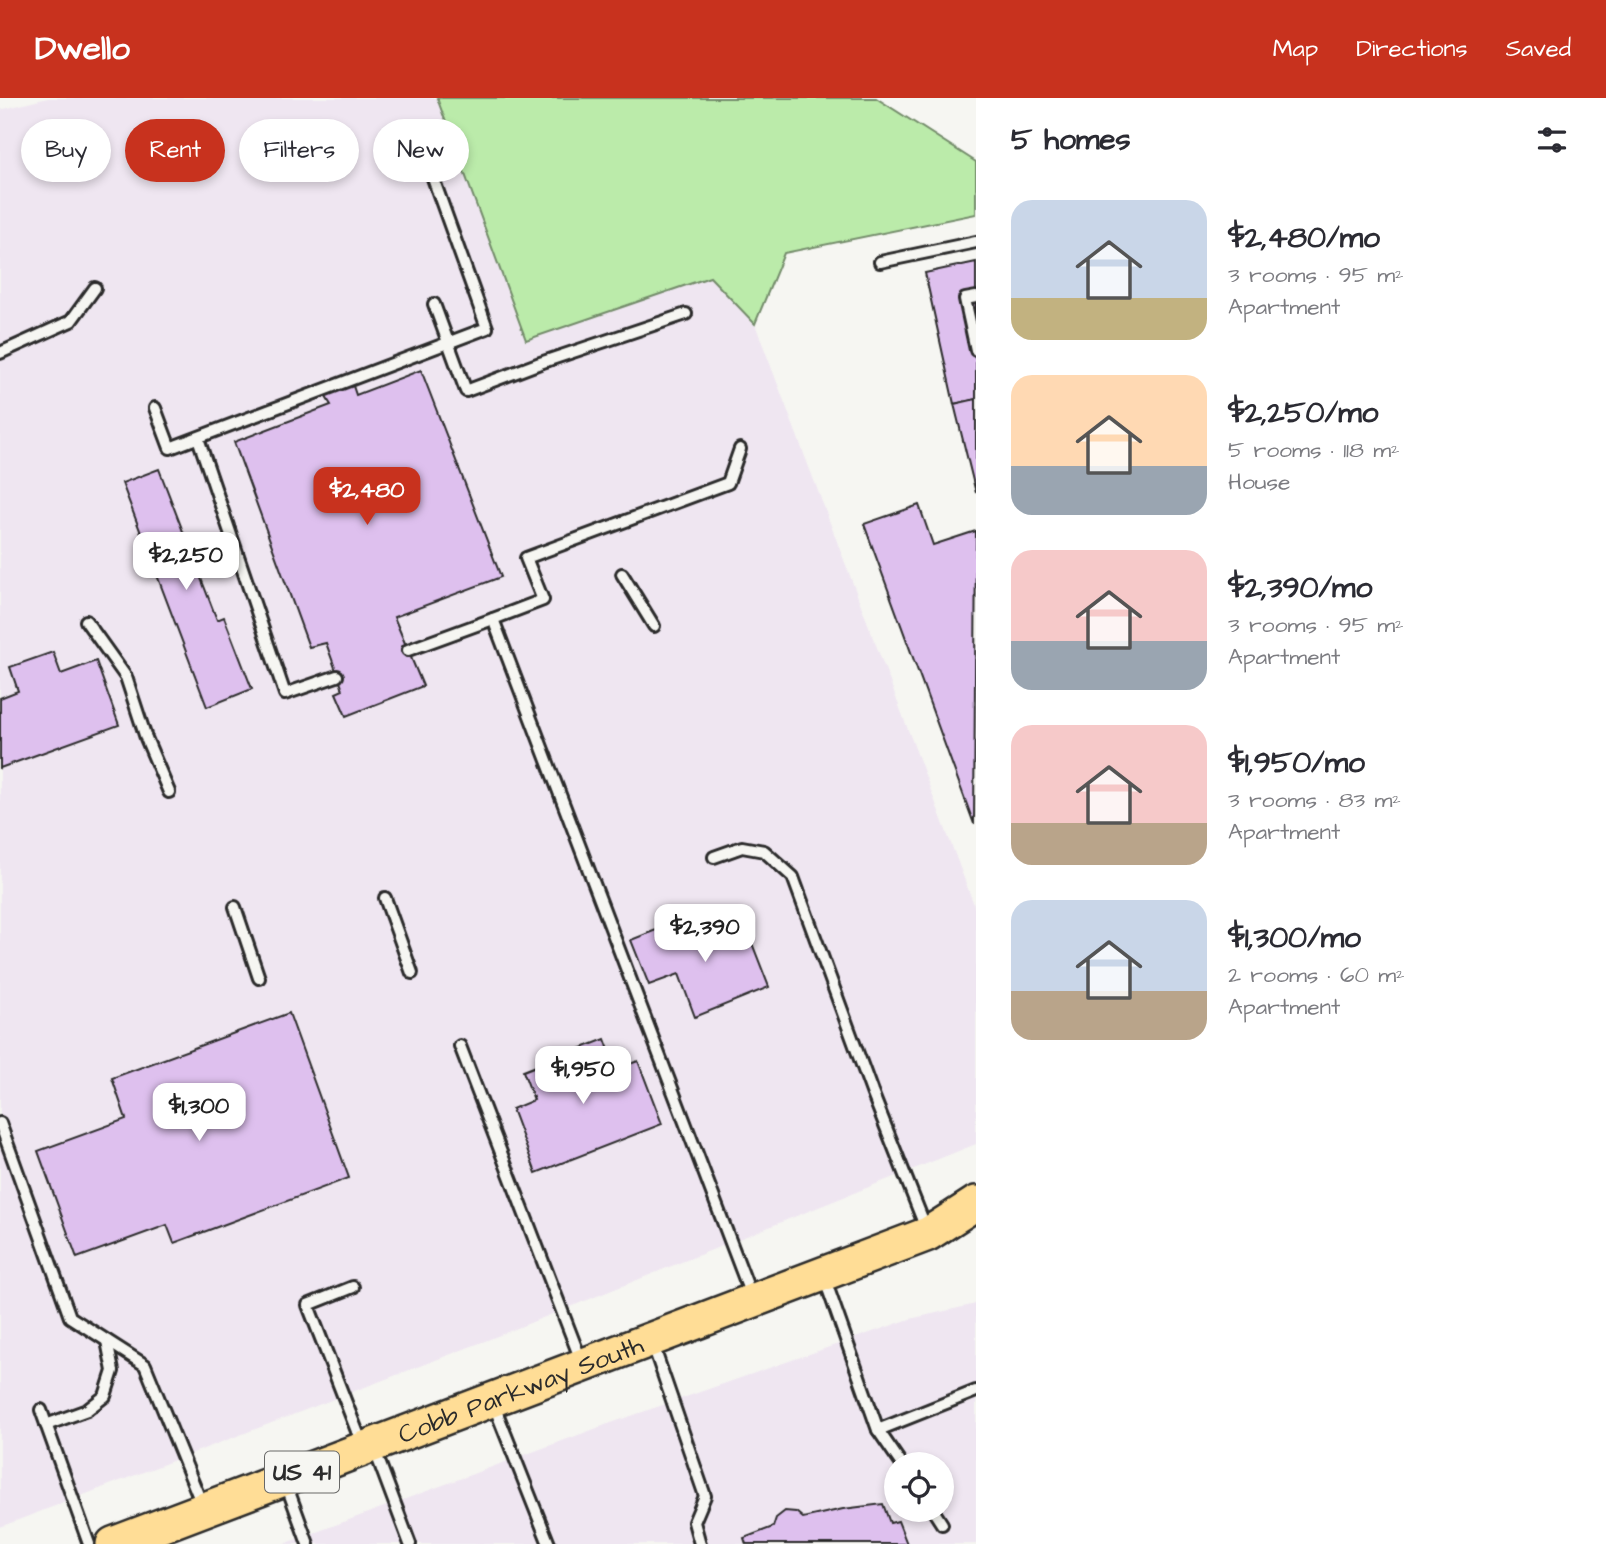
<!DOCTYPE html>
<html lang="en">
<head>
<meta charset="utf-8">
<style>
  body { margin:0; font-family:"Architects Daughter",sans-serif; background:#f2f2f3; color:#2b2b33; height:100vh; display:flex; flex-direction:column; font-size:26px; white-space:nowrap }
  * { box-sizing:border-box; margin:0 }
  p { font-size:23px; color:#7c7c81 }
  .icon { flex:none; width:38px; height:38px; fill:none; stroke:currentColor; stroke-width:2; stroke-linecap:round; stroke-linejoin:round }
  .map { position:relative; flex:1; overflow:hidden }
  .panel { display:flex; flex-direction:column; background:#fff; width:630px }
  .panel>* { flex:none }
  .guide { position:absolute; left:21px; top:21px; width:665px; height:63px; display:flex; gap:14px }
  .controls { position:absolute; left:884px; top:1354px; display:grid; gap:14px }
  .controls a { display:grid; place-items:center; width:70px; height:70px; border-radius:50%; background:#fff; box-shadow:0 4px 10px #0003; font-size:35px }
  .price { position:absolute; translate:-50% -60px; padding:0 16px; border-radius:14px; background:#fff; color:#222; font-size:23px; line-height:46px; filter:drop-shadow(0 2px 4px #0008) }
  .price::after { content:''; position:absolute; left:50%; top:42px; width:21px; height:16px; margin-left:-10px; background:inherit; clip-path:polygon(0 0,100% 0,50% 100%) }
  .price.current { background:#c8321e; color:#fff }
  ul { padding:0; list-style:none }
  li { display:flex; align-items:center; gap:21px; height:175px; padding:0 35px }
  li span { display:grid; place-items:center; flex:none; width:196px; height:140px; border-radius:21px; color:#555 }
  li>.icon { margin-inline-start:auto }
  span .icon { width:84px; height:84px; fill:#fffc; stroke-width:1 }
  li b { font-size:30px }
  h2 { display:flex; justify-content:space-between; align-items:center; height:84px; padding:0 35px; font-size:30px }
  .tag { padding:0 24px; border-radius:32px; background:#fff; box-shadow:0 4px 10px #0003; font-size:24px; line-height:63px }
  .tag.current { background:#c8321e; color:#fff }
  header { display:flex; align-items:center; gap:42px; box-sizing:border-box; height:98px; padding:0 35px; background:#c8321e; color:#fff }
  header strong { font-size:33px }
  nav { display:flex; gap:38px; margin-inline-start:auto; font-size:24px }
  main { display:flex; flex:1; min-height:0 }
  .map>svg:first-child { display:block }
  .built { fill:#efe6f1; fill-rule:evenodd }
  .green { fill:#bbebaa; stroke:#738b6a; stroke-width:2 }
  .building { fill:#dec0ee; stroke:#2b2b2b; stroke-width:2 }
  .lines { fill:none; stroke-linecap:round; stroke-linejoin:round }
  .service-casing { stroke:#2b2b2b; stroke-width:16 }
  .primary-casing { stroke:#2b2b2b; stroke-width:38 }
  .service { stroke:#f6f6f2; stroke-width:10 }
  .primary { stroke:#ffdd96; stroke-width:33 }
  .labels { text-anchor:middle; stroke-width:5; stroke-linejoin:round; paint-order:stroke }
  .shield { fill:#f6f6f2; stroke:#686867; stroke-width:2 }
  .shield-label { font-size:24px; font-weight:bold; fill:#2b2b2b }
  .street-label { font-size:26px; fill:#2b2b2b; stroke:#f6f6f2 }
</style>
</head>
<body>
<header>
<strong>Dwello</strong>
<nav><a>Map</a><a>Directions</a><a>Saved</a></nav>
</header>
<main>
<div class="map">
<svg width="976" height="1446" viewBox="0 0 976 1446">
  <rect width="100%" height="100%" fill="#f6f6f2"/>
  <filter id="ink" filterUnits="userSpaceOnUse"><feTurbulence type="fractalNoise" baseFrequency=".0143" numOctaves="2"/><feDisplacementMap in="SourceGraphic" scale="14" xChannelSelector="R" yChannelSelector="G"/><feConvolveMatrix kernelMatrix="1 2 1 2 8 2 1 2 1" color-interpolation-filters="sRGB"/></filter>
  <g filter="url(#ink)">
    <!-- built -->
    <g class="built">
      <path d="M48,0h389l89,242 184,-64 45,48 221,586v234l-491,197 -485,186v-1417z"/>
      <path d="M976,1206v240h-692l324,-120 302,-105zM896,1367h46v45h-46z"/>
    </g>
    <!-- green -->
    <path class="green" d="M437,0h439l100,64v52l-192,39 -29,71 -45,-47 -184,63z"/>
    <!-- building -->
    <g class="building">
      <path d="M976,164v137l-22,5 -29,-131z"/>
      <path d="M421,272l80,207 -107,40 29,69 -77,30 -10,-23 7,-3 -17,-47 -17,4 -75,-205 97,-37 -7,-11 28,-11 4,12z"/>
      <path d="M976,301v94l-22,-89z"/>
      <path d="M159,371l58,151 7,-3 28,72 -45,18 -85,-224z"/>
      <path d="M919,407l14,40 43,-14 -2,293 -110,-300z"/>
      <path d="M53,554l8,22 35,-13 23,64 -119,43v-70l18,-7 -8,-24z"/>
      <path d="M741,817l28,72 -74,30 -16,-43 -30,11 -18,-45 35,-14 6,16z"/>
      <path d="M289,915l60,165 -175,65 -7,-18 -90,33 -39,-107 88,-32 -14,-41z"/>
      <path d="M605,941l11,30 22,-8 24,63 -126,49 -24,-64 22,-9 -11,-29z"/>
      <path d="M883,1406l7,19 8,-2 9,23h-161l-2,-6 29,-11 3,-9 9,-7 11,1 7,6 40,-9z"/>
    </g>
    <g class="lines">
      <defs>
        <g id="service">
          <path d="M880,164l96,-20"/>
          <path d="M976,199l-11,2 11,51"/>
          <path d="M434,206l32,87 74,-28 146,-49"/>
          <path d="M0,255l71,-32 24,-33"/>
          <path d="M155,310l15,40 317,-120 -62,-172"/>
          <path d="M198,340l87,256 52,-18"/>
          <path d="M740,351l-12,34 -202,75 17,42 -50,19 259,679"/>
          <path d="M622,476l32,52"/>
          <path d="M86,523l40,56 20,61 23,54"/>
          <path d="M408,552l85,-31"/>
          <path d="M714,759l28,-10 22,4 29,26 79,215 55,139"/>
          <path d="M385,800l27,75"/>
          <path d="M235,809l24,71"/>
          <path d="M460,948l122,317"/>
          <path d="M0,1025l70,194 75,48 58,142"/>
          <path d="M824,1179l54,153 24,35"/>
          <path d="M353,1189l-45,18 54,139"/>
          <path d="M652,1244l53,154 -11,26 6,22"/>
          <path d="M493,1305l56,141"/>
          <path d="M41,1312l48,134"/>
          <path d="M46,1327l41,-15 18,-14 8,-25 -6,-30"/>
          <path d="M878,1332l98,-39"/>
          <path d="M374,1350l36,96"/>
          <path d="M285,1383l23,63"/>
          <path d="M933,1412l9,14"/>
        </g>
        <g id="primary">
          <path id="s1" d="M113,1446l815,-310 48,-31"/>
        </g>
      </defs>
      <!-- service casing -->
      <use href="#service" class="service-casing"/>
      <!-- primary casing -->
      <use href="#primary" class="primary-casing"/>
      <!-- service -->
      <use href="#service" class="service"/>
      <!-- primary -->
      <use href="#primary" class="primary"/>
    </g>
  </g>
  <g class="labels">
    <!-- shield labels -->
    <rect class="shield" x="265" y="1353.5" width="74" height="41" rx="5"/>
    <g class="shield-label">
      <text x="302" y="1382">US 41</text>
    </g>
    <!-- street labels -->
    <g class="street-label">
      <text dy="9" stroke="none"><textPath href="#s1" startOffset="436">Cobb Parkway South</textPath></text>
    </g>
  </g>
</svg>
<div class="controls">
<a><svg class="icon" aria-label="locate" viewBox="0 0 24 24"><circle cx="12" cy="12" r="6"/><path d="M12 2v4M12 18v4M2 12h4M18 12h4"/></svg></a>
</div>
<b class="price current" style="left:367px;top:429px">$2,480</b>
<b class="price" style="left:186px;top:494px">$2,250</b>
<b class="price" style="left:705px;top:866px">$2,390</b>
<b class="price" style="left:583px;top:1008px">$1,950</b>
<b class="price" style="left:199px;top:1045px">$1,300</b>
<div class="guide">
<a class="tag">Buy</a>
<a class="tag current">Rent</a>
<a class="tag">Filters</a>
<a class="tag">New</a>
</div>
</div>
<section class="panel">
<h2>5 homes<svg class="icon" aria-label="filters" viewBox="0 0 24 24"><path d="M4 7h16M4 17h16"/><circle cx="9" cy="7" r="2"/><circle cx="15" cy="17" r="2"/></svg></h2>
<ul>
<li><span style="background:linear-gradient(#c9d6e8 70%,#c2b280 0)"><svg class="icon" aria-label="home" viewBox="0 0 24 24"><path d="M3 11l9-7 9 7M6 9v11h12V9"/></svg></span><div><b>$2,480/mo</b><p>3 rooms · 95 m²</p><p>Apartment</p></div></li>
<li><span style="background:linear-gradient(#ffd9b3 65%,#9aa5b1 0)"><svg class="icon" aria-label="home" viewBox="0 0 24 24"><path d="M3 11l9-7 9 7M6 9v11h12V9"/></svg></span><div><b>$2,250/mo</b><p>5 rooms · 118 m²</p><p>House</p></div></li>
<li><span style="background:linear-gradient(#f6c9c9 65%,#9aa5b1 0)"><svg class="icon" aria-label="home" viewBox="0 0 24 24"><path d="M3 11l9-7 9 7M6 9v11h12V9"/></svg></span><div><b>$2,390/mo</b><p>3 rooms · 95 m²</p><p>Apartment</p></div></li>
<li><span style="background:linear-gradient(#f6c9c9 70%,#b9a48a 0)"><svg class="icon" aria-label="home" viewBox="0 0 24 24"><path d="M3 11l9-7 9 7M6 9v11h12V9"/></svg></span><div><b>$1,950/mo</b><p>3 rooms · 83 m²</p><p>Apartment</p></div></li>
<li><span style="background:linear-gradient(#c9d6e8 65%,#b9a48a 0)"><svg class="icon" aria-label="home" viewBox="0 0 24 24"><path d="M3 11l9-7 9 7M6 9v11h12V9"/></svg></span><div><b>$1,300/mo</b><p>2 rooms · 60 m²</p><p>Apartment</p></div></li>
</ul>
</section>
</main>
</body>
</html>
